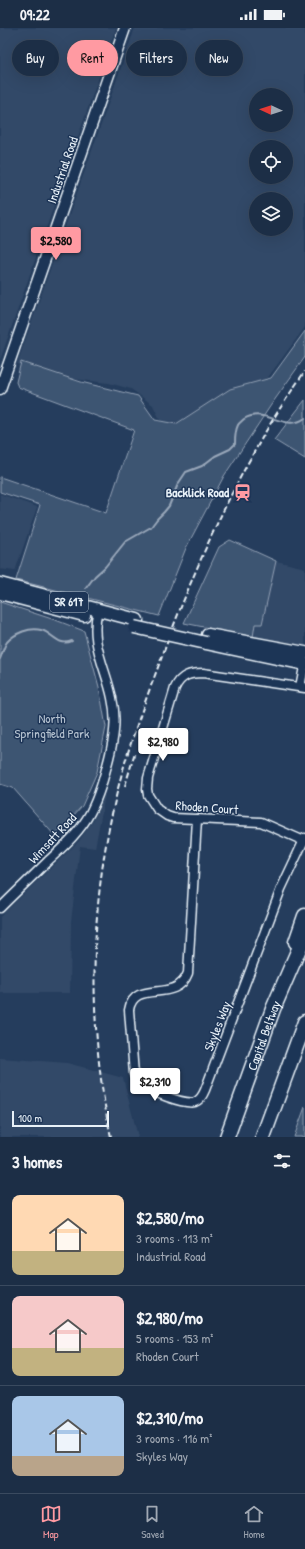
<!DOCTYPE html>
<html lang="en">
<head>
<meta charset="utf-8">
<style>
  body { margin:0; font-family:"Patrick Hand",sans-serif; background:#25364d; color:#f1f3f6; height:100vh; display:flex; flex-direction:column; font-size:15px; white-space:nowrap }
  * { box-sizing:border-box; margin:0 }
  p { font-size:13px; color:#a0a8b3 }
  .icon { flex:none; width:22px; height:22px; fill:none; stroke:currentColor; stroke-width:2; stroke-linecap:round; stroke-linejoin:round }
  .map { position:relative; height:1109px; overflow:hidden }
  .panel { display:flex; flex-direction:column; background:#1c2e46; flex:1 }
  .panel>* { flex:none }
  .top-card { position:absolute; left:12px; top:12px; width:281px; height:36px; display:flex; gap:8px }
  .needle { width:26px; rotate:273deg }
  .tools { position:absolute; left:249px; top:60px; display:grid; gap:8px }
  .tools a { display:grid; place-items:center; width:44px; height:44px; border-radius:50%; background:#1c2e46; box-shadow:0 4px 16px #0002,0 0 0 1px #3a4a5f; font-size:20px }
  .scale { position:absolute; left:12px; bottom:10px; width:97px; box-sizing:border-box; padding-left:4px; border:2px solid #e8f1f8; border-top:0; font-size:11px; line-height:14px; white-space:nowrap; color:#e8f1f8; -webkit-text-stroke:3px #1d3557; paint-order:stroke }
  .price { position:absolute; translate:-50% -34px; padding:0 9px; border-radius:4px; background:#fff; color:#222; font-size:13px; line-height:26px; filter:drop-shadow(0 1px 2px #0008) }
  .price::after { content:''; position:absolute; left:50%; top:24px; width:12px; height:9px; margin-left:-6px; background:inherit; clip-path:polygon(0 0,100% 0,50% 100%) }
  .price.active { background:#ff9aa2; color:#111 }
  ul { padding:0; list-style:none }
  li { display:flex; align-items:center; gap:12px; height:100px; padding:0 12px }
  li+li { border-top:1px solid #3a4a5f }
  li span { display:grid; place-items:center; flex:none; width:112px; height:80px; border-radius:8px; color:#555 }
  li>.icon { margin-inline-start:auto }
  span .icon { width:48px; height:48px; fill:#fffc; stroke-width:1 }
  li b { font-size:17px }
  h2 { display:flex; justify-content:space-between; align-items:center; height:48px; padding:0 12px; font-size:17px }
  .tag { padding:0 14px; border-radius:18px; background:#1c2e46; box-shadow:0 4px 16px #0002,0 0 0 1px #3a4a5f; font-size:14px; line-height:36px }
  .tag.active { background:#ff9aa2; color:#111 }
  .status { display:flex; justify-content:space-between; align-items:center; height:28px; padding:0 20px; background:#1c2e46; direction:ltr }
  .status svg { height:11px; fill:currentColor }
  .tabs { display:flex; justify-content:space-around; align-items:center; height:56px; border-top:1px solid #3a4a5f; background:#1c2e46; font-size:11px; color:#a0a8b3 }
  .tabs a { display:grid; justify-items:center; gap:2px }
  .tabs .active { color:#ff9aa2 }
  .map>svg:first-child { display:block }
  .built { fill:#334a68; fill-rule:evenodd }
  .green { fill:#3e5472; stroke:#93a2b5 }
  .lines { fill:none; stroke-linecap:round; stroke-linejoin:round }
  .stream { stroke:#99a8ba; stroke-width:2 }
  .minor-casing { stroke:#e8f1f8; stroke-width:11 }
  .tertiary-casing { stroke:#e8f1f8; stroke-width:13 }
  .primary-casing { stroke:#e8f1f8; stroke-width:15 }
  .motorway-casing { stroke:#e8f1f8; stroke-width:17 }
  .minor { stroke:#1d3557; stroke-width:8 }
  .tertiary { stroke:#1d3557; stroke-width:10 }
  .primary { stroke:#1d3557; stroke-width:12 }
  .motorway { stroke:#1d3557; stroke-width:14 }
  .rail { stroke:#e8f1f8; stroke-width:2; stroke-dasharray:6 3; stroke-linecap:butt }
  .primary-bridge-casing { stroke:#e8f1f8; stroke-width:15; stroke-linecap:butt }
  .primary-bridge { stroke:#1d3557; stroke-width:12 }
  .labels { text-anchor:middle; stroke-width:3; stroke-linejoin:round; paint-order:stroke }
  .shield { fill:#1d3557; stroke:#abb9c8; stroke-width:1 }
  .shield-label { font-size:12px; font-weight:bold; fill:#e8f1f8 }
  .street-label { font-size:13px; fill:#e8f1f8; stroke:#1d3557 }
  .poi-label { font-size:13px; font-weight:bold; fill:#e8f1f8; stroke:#1d3557; text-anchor:end }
  .park-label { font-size:13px; fill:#b5c2d0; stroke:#1d3557 }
</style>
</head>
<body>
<div class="status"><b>09:22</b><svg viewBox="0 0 49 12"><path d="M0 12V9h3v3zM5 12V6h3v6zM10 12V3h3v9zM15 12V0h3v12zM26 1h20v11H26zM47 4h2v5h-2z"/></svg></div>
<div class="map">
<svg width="305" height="1109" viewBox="0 0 305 1109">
  <rect width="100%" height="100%" fill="#253d5d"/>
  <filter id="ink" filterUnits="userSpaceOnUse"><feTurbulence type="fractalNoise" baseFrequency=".025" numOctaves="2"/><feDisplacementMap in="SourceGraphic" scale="8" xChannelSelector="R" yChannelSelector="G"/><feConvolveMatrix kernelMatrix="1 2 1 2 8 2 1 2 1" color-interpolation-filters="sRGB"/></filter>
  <g filter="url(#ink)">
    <!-- built -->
    <g class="built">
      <path d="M0,0h116l-116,332z"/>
      <path d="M135,0h170v299l-39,53 -101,50 -12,-25 -22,-16 -22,-6 -53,-6 -39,-13zM256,67h30v30h-30zM256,119h30v30h-30zM256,171h30v30h-30z"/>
      <path d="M0,466l37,13 -22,64 -15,-2z"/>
      <path d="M276,533l29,7v81l-52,-12 2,-14 7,1z"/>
      <path d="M105,767l-10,53 -15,-2 -9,76 -1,71h-70v-76l79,-76 14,-20z"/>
      <path d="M0,1030l67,5 56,15 15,59h-138z"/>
    </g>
    <!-- green -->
    <g class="green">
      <path d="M305,303v26l-34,48 -47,71 -38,72 -27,68 -143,-36 24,-75 -40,-13v-15l106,36 28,-83 -116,-43 -2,-5 5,-20 60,20 57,14 17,24 21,4 54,-35 41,-11z"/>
      <path d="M305,372v59l-31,-19z"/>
      <path d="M230,512l46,21 -14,63h-7l-2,13 -69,-14 35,-76z"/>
      <path d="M0,574l58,19 26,10 15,56 7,40 -9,45 -15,34 -27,30 -42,-48 -13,-4z"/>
      <path d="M305,1079v30h-11z"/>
    </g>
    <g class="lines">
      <!-- stream -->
      <g class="stream">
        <path d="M86,560l9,-12 10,-9 20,-25 26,-15 6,-8 7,-7 5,-6 9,-22 8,-12 16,-6 13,-10 15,-7 5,-5c0,-6 0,-13 3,-19 1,-2 4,-4 6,-6 21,-13 42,14 61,-1"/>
        <path d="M0,631c2,-5 4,-13 7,-17 8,-9 23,-15 34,-12 12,3 17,17 31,11"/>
      </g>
      <defs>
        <g id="minor">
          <path d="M300,659l5,-25"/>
          <path d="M197,791l-9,154c-12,32 -54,5 -59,37l5,64c1,4 3,7 6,10 9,7 44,21 55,18 5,-2 8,-7 10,-12l76,-201 24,-51"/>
          <path d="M304,813l-43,-19 -88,-4 -6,-2 -10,-7 -9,-14 -1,-6 1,-11 27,-90c6,-13 15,-15 28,-15l102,15"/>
          <path d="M0,880c16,-16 32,-31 48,-47 15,-14 32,-29 42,-48 9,-17 14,-36 19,-55 5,-20 8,-39 3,-60 -6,-30 -23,-56 -14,-88"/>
        </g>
        <path id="tertiary" d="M0,361l125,-361"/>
        <g id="primary">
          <path d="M0,556l137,36"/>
          <path d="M0,565l84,22"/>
          <path d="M208,607l97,18"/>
          <path d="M206,615l99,21"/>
        </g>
        <g id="motorway">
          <path d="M296,914l9,-26"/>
          <path id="s1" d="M227,1109l46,-128 32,-74"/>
          <path d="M263,1109l42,-115"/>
        </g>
      </defs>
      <!-- minor casing -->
      <use href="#minor" class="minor-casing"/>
      <!-- tertiary casing -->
      <use href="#tertiary" class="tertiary-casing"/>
      <!-- primary casing -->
      <use href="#primary" class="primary-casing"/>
      <!-- motorway casing -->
      <use href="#motorway" class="motorway-casing"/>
      <!-- minor -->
      <use href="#minor" class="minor"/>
      <!-- tertiary -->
      <use href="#tertiary" class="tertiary"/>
      <!-- primary -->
      <use href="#primary" class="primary"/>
      <!-- motorway -->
      <use href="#motorway" class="motorway"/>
      <!-- rail -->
      <g class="rail">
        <path d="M125,758l10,-34"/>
        <path d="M111,1109c-26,-121 -21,-252 13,-371 10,-35 23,-70 36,-104 27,-74 58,-147 97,-215 14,-26 31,-51 48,-76"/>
      </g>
      <defs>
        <path id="primary-bridge" d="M134,599l72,16"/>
      </defs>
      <!-- primary-bridge casing -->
      <use href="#primary-bridge" class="primary-bridge-casing"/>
      <!-- primary-bridge -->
      <use href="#primary-bridge" class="primary-bridge"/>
    </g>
  </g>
  <!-- icons -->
  <defs>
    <symbol id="station-bare" viewBox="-9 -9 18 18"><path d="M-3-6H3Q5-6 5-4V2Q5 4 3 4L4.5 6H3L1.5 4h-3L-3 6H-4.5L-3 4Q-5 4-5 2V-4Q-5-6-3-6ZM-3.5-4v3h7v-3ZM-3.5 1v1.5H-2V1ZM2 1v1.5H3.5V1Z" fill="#ff9aa2" stroke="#1d3557" stroke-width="2.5" paint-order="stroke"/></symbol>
  </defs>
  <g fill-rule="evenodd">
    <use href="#station-bare" x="230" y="452" width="25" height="25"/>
  </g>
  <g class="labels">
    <!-- shield labels -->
    <rect class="shield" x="50" y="564" width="38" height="20" rx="3"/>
    <g class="shield-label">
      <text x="69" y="578">SR 617</text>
    </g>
    <!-- street labels -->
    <g class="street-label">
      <text transform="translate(62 142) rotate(-71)" y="5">Industrial Road</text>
      <text transform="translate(207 779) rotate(4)" y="5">Rhoden Court</text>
      <text transform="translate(52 810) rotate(-47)" y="5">Wimsatt Road</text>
      <text transform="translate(217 998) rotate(-69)" y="5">Skyles Way</text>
      <text dy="5" stroke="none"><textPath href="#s1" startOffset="108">Capital Beltway</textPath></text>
    </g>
    <!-- poi labels -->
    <g class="poi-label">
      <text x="229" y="469">Backlick Road</text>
    </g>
    <!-- park labels -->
    <g class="park-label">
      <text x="52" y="695">North<tspan x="52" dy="15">Springfield Park</tspan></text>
    </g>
  </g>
</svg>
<div class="tools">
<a><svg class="needle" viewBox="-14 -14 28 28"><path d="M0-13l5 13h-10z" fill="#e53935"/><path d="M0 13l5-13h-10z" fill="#a0a8b3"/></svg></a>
<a><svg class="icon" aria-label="locate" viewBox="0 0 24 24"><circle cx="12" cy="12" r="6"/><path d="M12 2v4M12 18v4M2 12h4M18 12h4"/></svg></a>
<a><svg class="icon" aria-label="layers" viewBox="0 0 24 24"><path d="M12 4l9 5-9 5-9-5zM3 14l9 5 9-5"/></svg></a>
</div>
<div class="scale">100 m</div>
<b class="price active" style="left:56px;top:233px">$2,580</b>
<b class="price" style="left:163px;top:734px">$2,980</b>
<b class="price" style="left:155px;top:1074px">$2,310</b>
<div class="top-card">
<a class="tag">Buy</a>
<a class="tag active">Rent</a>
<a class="tag">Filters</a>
<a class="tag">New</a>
</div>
</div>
<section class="panel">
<h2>3 homes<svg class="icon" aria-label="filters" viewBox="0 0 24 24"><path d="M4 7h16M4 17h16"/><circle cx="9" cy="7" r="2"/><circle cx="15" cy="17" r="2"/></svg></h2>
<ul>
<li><span style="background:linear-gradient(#ffd9b3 70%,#c2b280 0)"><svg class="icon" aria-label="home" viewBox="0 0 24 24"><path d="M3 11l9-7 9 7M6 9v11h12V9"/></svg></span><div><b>$2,580/mo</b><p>3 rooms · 113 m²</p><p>Industrial Road</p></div></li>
<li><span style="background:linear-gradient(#f6c9c9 65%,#c2b280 0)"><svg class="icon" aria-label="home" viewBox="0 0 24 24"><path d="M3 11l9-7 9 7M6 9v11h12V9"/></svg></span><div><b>$2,980/mo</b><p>5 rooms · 153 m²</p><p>Rhoden Court</p></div></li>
<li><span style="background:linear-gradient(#a9c7e8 75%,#b9a48a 0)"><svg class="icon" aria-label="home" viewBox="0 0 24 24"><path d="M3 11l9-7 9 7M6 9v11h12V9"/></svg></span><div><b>$2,310/mo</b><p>3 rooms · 116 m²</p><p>Skyles Way</p></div></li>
</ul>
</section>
<nav class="tabs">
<a class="active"><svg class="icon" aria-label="map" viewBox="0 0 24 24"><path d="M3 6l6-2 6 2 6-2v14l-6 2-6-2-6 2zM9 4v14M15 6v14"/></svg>Map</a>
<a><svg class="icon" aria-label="saved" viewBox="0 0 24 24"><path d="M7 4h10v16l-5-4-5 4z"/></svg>Saved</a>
<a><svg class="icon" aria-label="home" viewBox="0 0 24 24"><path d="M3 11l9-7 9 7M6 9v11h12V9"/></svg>Home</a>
</nav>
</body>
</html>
